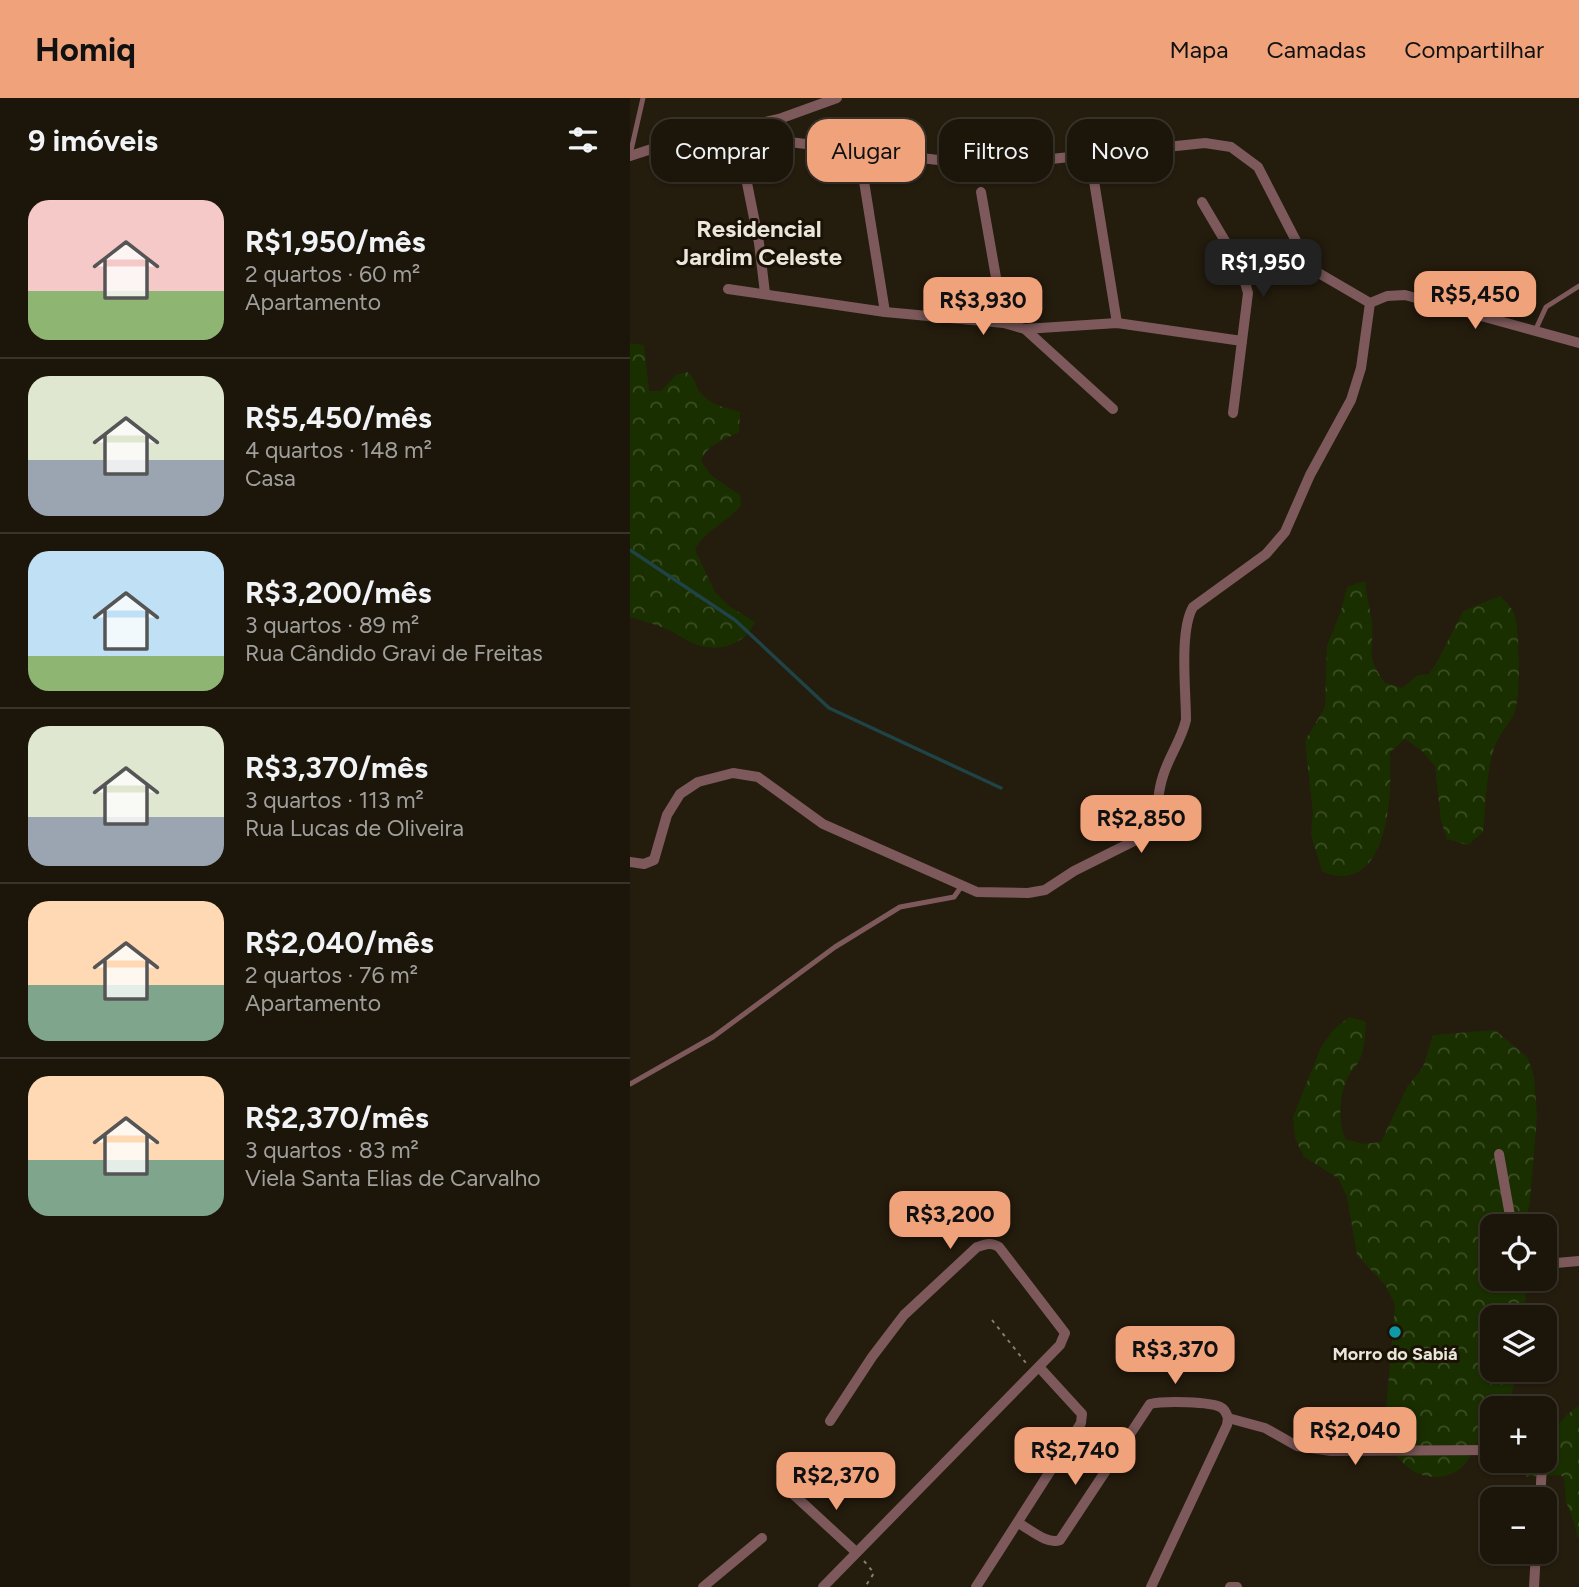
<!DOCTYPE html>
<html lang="pt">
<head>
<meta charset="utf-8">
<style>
  body { margin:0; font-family:Figtree,sans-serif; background:#241e13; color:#f1f3f6; height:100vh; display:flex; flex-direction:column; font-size:26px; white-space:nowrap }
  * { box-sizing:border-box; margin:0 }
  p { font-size:23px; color:#a09f9c }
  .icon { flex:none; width:38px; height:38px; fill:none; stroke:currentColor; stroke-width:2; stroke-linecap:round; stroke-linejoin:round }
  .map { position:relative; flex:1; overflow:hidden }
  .side { display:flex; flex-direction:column; background:#1b150a; width:630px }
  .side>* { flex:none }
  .top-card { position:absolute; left:21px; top:21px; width:665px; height:63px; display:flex; gap:14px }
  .fabs { position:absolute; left:850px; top:1116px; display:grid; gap:14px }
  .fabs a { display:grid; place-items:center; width:77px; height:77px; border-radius:14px; background:#1b150a; box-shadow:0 2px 5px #0004,0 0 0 2px #39342b; font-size:35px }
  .price { position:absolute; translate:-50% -60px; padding:0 16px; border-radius:14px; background:#f0a27a; color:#111; font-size:23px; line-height:46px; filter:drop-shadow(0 2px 4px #0008) }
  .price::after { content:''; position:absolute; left:50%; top:42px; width:21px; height:16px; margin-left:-10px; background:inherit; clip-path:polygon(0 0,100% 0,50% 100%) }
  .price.current { background:#222; color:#fff }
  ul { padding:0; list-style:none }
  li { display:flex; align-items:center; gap:21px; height:175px; padding:0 28px }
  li+li { border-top:2px solid #39342b }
  li span { display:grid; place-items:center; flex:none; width:196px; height:140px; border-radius:21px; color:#555 }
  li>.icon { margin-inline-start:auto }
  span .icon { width:84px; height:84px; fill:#fffc; stroke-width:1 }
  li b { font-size:30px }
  h2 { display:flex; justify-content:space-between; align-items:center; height:84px; padding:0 28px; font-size:30px }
  .pill { padding:0 24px; border-radius:21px; background:#1b150a; box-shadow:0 2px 5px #0004,0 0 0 2px #39342b; font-size:24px; line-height:63px }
  .pill.current { background:#f0a27a; color:#111 }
  header { display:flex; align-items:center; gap:42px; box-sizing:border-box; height:98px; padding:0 35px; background:#f0a27a; color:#111 }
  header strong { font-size:33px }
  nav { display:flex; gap:38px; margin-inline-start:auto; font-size:24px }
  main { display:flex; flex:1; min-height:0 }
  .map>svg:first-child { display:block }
  .forest { fill:url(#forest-crowns) }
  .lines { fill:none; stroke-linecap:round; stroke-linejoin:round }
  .stream { stroke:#1f4346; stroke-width:3.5 }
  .path { stroke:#847e71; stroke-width:2; stroke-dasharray:3.5 5; stroke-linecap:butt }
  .service { stroke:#7d595b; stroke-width:5 }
  .minor { stroke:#7d595b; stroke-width:10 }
  .culture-dot { fill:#0f9aa8; stroke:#1a1305; stroke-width:2.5 }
  .labels { text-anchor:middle; stroke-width:6; stroke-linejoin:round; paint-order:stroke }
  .poi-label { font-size:18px; font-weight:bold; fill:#ebe6dc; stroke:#1a1305 }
  .district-label { font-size:24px; font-weight:bold; fill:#ebe6dc; stroke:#1a1305 }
</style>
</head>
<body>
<header>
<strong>Homiq</strong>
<nav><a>Mapa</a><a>Camadas</a><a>Compartilhar</a></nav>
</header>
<main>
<section class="side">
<h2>9 imóveis<svg class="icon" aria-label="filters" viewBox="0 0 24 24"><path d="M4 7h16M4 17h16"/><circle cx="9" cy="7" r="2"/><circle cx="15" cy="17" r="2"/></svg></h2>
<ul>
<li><span style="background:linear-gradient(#f6c9c9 65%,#8fb573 0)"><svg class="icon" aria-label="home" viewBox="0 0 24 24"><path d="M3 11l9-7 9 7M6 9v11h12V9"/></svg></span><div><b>R$1,950/mês</b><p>2 quartos · 60 m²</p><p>Apartamento</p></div></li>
<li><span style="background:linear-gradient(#dfe7d0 60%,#9aa5b1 0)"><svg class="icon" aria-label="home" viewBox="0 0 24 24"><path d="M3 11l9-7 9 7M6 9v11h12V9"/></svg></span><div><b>R$5,450/mês</b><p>4 quartos · 148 m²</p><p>Casa</p></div></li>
<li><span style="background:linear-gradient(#bfe0f5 75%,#8fb573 0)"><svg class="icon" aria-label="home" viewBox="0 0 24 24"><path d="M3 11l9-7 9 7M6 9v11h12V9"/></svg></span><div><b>R$3,200/mês</b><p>3 quartos · 89 m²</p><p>Rua Cândido Gravi de Freitas</p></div></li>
<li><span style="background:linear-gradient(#dfe7d0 65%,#9aa5b1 0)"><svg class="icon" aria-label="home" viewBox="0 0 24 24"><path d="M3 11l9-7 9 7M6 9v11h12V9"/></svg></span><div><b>R$3,370/mês</b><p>3 quartos · 113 m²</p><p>Rua Lucas de Oliveira</p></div></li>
<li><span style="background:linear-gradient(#ffd9b3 60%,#7fa58c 0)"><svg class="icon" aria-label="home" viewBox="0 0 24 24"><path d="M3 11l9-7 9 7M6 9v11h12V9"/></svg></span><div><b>R$2,040/mês</b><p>2 quartos · 76 m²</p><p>Apartamento</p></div></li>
<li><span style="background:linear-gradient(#ffd9b3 60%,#7fa58c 0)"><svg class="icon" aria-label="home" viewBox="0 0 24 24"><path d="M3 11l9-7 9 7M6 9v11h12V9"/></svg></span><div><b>R$2,370/mês</b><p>3 quartos · 83 m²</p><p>Viela Santa Elias de Carvalho</p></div></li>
</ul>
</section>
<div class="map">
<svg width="949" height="1489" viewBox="0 0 949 1489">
  <defs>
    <pattern id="forest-crowns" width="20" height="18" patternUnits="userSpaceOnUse" patternTransform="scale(1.75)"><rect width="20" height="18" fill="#1a2f00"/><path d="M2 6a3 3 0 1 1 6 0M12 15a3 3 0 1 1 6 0" fill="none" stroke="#3b4d25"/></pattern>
  </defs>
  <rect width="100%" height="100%" fill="#241c0d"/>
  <!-- forest -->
  <g class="forest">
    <path d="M0,245l14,2 5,46h12l15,-16 11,-3c8,5 8,12 12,19 10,14 25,16 41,21l-1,20c-15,8 -32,12 -38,29l11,15 28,19 1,10c-13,18 -36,24 -46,45l20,42 14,14 26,16c-11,25 -40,32 -65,20 -8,-4 -15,-10 -24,-13 -11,-5 -24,-8 -36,-12z"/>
    <path d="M735,483c1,15 6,30 7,44 2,31 -7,29 13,58l17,5 16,-13 11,-1 8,-12 26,-51 37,-15c5,5 11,11 14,17 6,14 7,87 0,101 -7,13 -17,23 -21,37 -7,26 -7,54 -10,81l-15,13 -21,-6 -6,-18 -6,-55 -13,-15 -17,-12 -15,13c2,34 1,128 -52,124 -5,0 -11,-3 -16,-5l-11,-36 2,-22 -8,-72 20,-34 2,-61 14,-35 6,-24z"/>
    <path d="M719,919l17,5c-1,13 -1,27 -7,39 -3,6 -9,11 -12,18 -9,20 -8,41 -2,60l18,5 18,-2 26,-55 16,-20 10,-32 62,-5 33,28 6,18 3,40 -7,86 -6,25h-31v52h34l-3,39h-31v52h25l-11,39h-14v17c-19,12 -17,26 -29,39 -15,17 -43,15 -59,0 -10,-9 -15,-20 -21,-32l11,-128 -9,-19 -29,-31 -10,-58 -9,-19 -34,-21 -9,-19 -2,-21 28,-70 12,-17z"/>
    <path d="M949,1307v133l-2,-1 -2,-12 -9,-23 -2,-25 -5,-2 -33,2 12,-16h7c0,-24 15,-42 34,-56z"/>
  </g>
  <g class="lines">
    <!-- stream -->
    <path class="stream" d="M0,452l105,70 94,88 172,80"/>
    <!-- path -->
    <g class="path">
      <path d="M362,1222l34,43"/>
      <path d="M234,1463l10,12 -9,14"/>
    </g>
    <!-- service -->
    <g class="service">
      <path d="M0,57l13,-57"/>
      <path d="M905,233l11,-24 33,-21"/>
      <path d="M0,986l83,-47 122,-90 65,-40 54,-10 7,-10"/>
    </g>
    <!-- minor -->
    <g class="minor">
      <path d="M0,58l49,-16 100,-21 58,-21"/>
      <path d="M233,77l22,137"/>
      <path d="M464,83l23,142"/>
      <path d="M351,94l23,131"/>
      <path d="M572,104l39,66 7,25 -15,120"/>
      <path d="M98,191l157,23 119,11 21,6 92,-6 125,18"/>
      <path d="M740,205l17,-7 18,-1 174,48"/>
      <path d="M395,231l88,80"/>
      <path d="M0,764l14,2 10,-4 13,-45 13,-21 18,-12 35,-9 25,4 65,47 154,68 51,1 17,-3 29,-19 64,-32c25,-20 16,-37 25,-63 6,-20 18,-35 23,-56 0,-29 -7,-89 7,-113l73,-53 19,-22 25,-57 41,-75 10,-32 9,-65 -60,-35 -52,-101 -27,-20 -26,-4 -154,16 -113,1 -157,-19 -45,-13 23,115 6,50"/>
      <path d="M869,1056l13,73"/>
      <path d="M915,1166l34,-3"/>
      <path d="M598,1320l37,10 32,18 34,5 162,-1"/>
      <path d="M906,1363l6,5 -2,34"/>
      <path d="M163,1396l63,58"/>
      <path d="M388,1425c12,6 29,22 42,17l90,-136c12,-3 62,-3 72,4 4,3 4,5 6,10"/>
      <path d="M73,1489l59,-49"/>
      <path d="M193,1489l237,-242 5,-12 -66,-86c-8,-5 -13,-3 -22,0l-73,68 -32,42 -42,64"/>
      <path d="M346,1489l105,-164 1,-9 -43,-47"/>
      <path d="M521,1489l76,-162 1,-7"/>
      <path d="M600,1489h7"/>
      <path d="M904,1489l2,-35"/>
    </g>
  </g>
  <!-- markers -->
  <circle class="culture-dot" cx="765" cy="1234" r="7"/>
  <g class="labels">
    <!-- poi labels -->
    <g class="poi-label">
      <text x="765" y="1262">Morro do Sabiá</text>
    </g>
    <!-- district labels -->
    <g class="district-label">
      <text x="129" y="139">Residencial<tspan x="129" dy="28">Jardim Celeste</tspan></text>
    </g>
  </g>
</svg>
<div class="fabs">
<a><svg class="icon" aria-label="locate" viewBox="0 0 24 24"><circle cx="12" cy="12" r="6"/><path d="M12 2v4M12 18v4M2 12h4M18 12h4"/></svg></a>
<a><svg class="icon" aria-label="layers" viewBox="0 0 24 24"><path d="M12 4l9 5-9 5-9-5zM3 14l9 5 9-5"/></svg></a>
<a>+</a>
<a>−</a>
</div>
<b class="price current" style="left:633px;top:201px">R$1,950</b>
<b class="price" style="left:845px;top:233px">R$5,450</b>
<b class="price" style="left:353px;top:239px">R$3,930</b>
<b class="price" style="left:511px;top:757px">R$2,850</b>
<b class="price" style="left:320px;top:1153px">R$3,200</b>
<b class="price" style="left:545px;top:1288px">R$3,370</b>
<b class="price" style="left:725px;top:1369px">R$2,040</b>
<b class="price" style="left:445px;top:1389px">R$2,740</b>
<b class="price" style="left:206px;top:1414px">R$2,370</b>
<div class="top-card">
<a class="pill">Comprar</a>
<a class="pill current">Alugar</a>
<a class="pill">Filtros</a>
<a class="pill">Novo</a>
</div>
</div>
</main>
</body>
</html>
